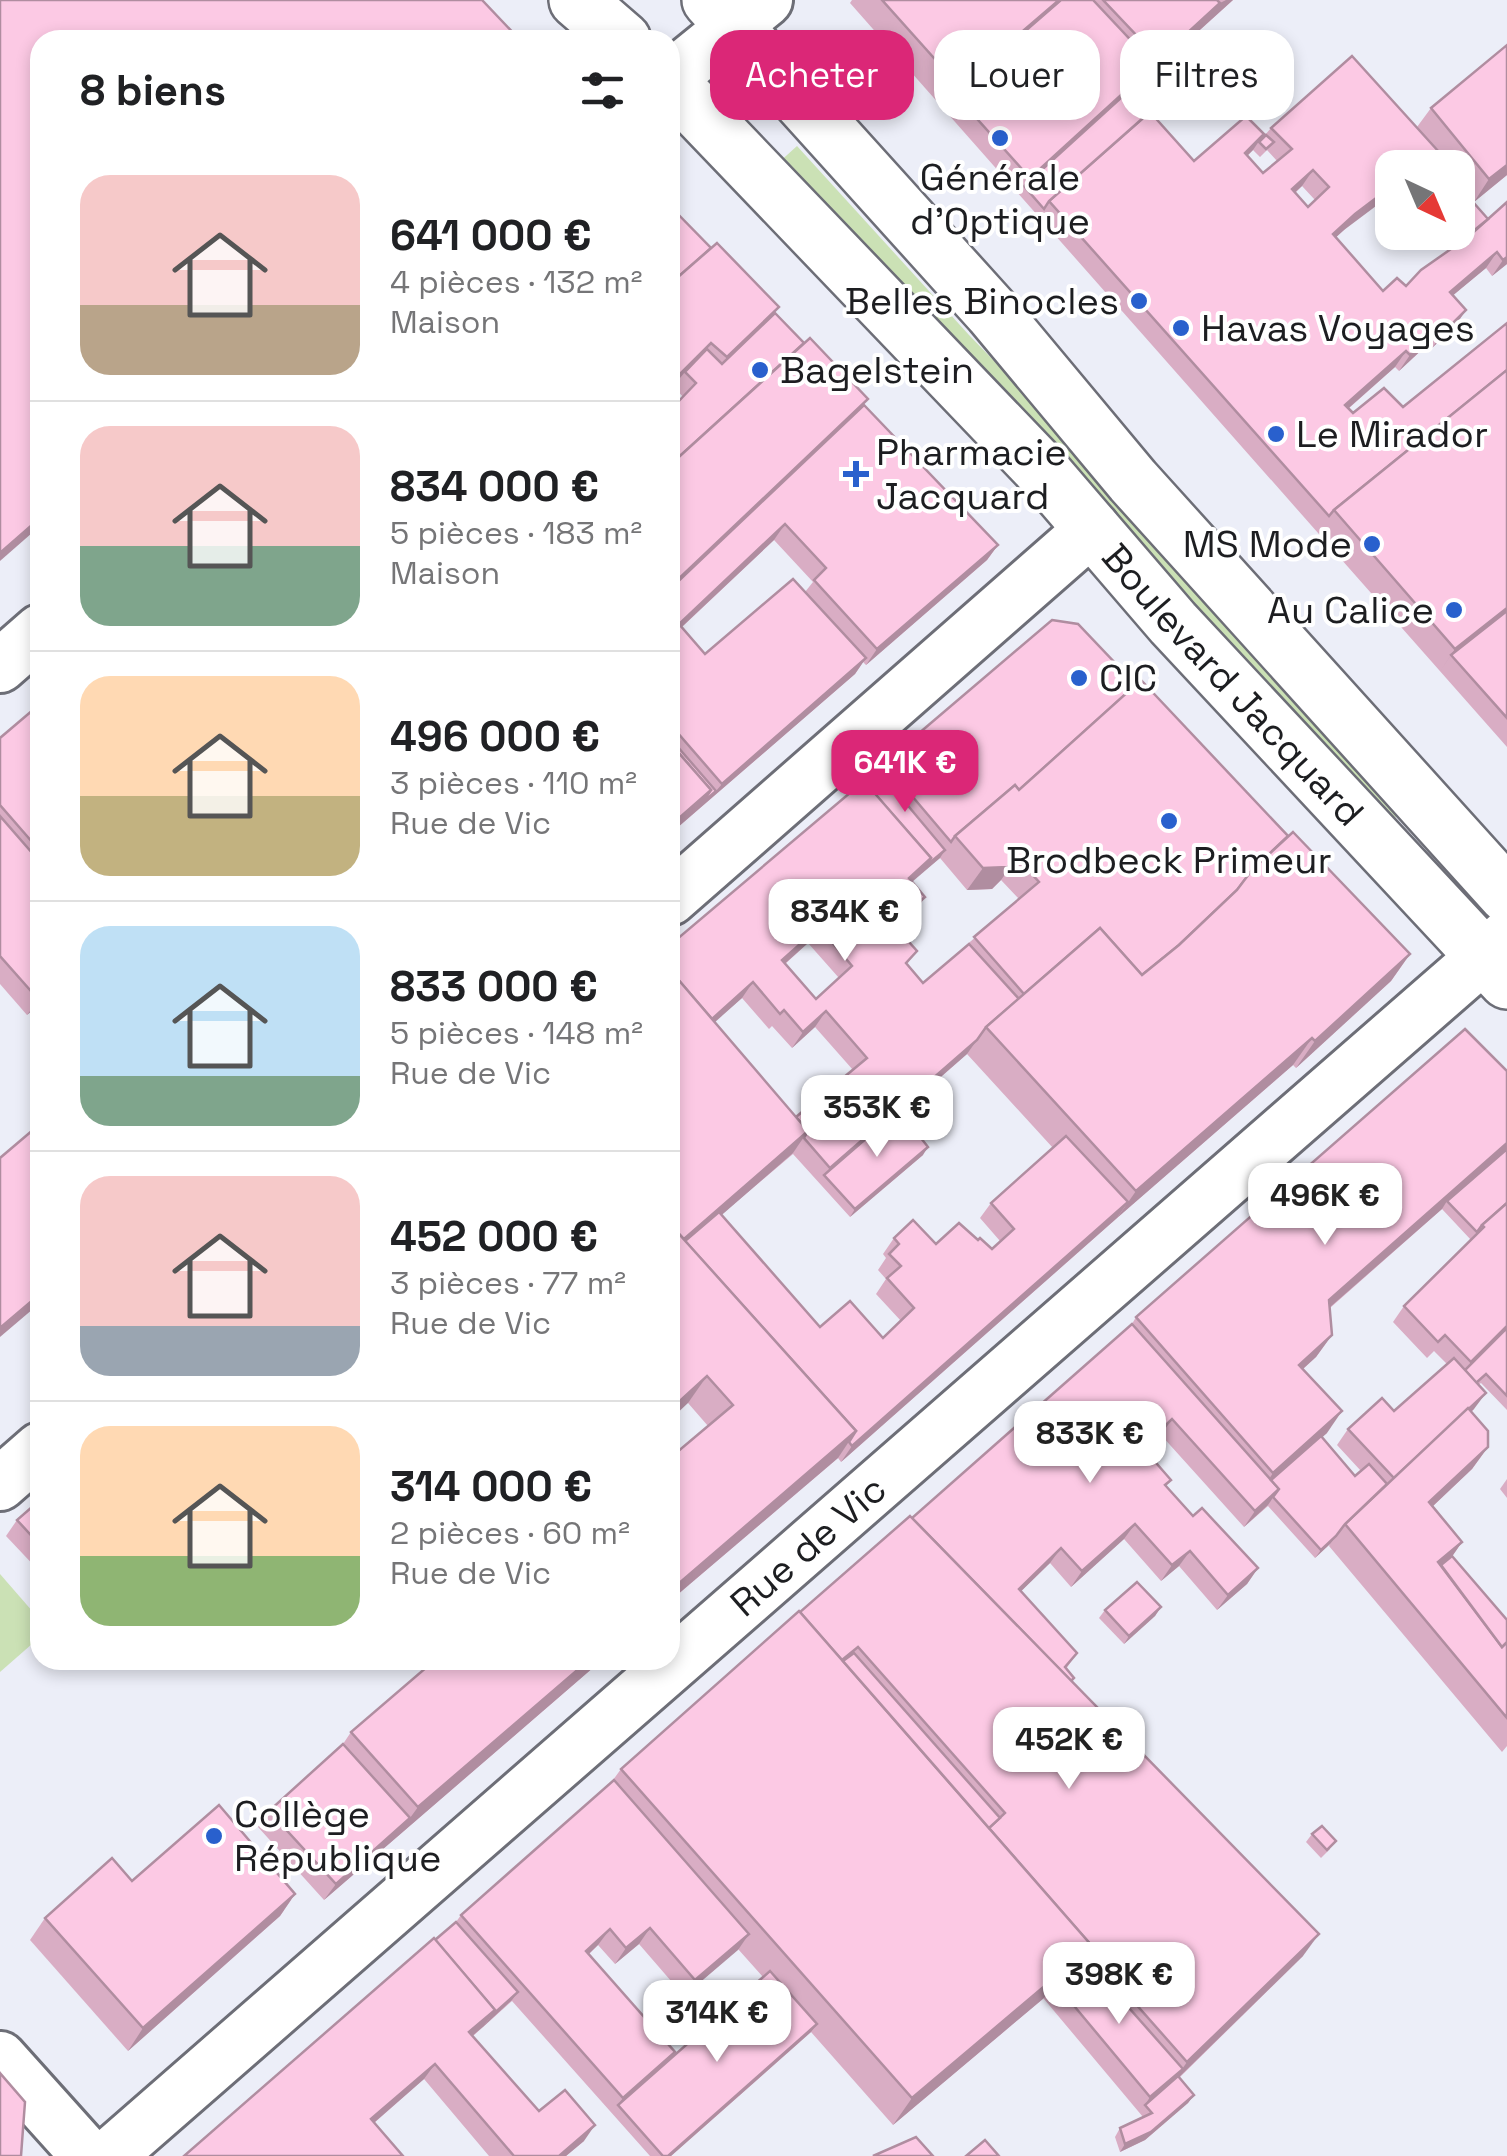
<!DOCTYPE html>
<html lang="fr">
<head>
<meta charset="utf-8">
<style>
  body { margin:0; font-family:"Space Grotesk",sans-serif; background:#f2f2f2; color:#202124; height:100vh; display:flex; flex-direction:column; font-size:38px; white-space:nowrap }
  * { box-sizing:border-box; margin:0 }
  p { font-size:32px; color:#757577 }
  .icon { flex:none; width:55px; height:55px; fill:none; stroke:currentColor; stroke-width:2; stroke-linecap:round; stroke-linejoin:round }
  .map { position:relative; flex:1; overflow:hidden }
  .sheet { position:absolute; left:30px; top:30px; width:650px; height:1640px; display:flex; flex-direction:column; background:#fff; border-radius:30px; box-shadow:0 5px 15px #0003 }
  .sheet>* { flex:none }
  .banner { position:absolute; left:710px; top:30px; width:645px; height:90px; display:flex; gap:20px }
  .needle { width:65px; rotate:136deg }
  .fabs { position:absolute; left:1375px; top:150px; display:grid; gap:20px }
  .fabs a { display:grid; place-items:center; width:100px; height:100px; border-radius:20px; background:#fff; box-shadow:0 5px 15px #0003; font-size:50px }
  .price { position:absolute; translate:-50% -85px; padding:0 22px; border-radius:20px; background:#fff; color:#222; font-size:32px; line-height:65px; filter:drop-shadow(0 2px 5px #0008) }
  .price::after { content:''; position:absolute; left:50%; top:60px; width:30px; height:22px; margin-left:-15px; background:inherit; clip-path:polygon(0 0,100% 0,50% 100%) }
  .price.active { background:#db2777; color:#fff }
  ul { padding:0; list-style:none }
  li { display:flex; align-items:center; gap:30px; height:250px; padding:0 50px }
  li+li { border-top:2px solid #e0e0e0 }
  li span { display:grid; place-items:center; flex:none; width:280px; height:200px; border-radius:30px; color:#555 }
  li>.icon { margin-inline-start:auto }
  span .icon { width:120px; height:120px; fill:#fffc; stroke-width:1 }
  li b { font-size:42px }
  h2 { display:flex; justify-content:space-between; align-items:center; height:120px; padding:0 50px; font-size:42px }
  .chip { padding:0 35px; border-radius:30px; background:#fff; box-shadow:0 5px 15px #0003; font-size:35px; line-height:90px }
  .chip.active { background:#db2777; color:#fff }
  .map>svg:first-child { display:block }
  .green { fill:#cbe1b5 }
  .lines { fill:none; stroke-linecap:round; stroke-linejoin:round }
  .minor-casing { stroke:#6d6e77; stroke-width:58 }
  .tertiary-casing { stroke:#6d6e77; stroke-width:60 }
  .minor { stroke:#fff; stroke-width:52 }
  .tertiary { stroke:#fff; stroke-width:55 }
  .wall { fill:#d9adc4; fill-rule:evenodd }
  .shaded-wall { fill:#b08da0 }
  .building { fill:#fcc9e4; stroke:#b08da0; stroke-width:2.5; fill-rule:evenodd }
  .poi-dot { fill:#2960cd; stroke:#fff; stroke-width:4 }
  .labels { text-anchor:middle; stroke-width:8; stroke-linejoin:round; paint-order:stroke }
  .poi-label { font-size:38px; fill:#1d1e21; stroke:#fff; text-anchor:start }
  .street-label { font-size:38px; fill:#1d1e21; stroke:#fff }
</style>
</head>
<body>
<div class="map">
<svg width="1507" height="2156" viewBox="0 0 1507 2156">
  <rect width="100%" height="100%" fill="#eceef8"/>
  <!-- green -->
  <g class="green">
    <path d="M797,146l172,189 116,120 316,363 -6,-1 -619,-652z"/>
    <path d="M0,1574l40,46v17l-40,35z"/>
  </g>
  <g class="lines">
    <defs>
      <g id="minor">
        <path d="M670,78l96,-78"/>
        <path d="M0,666l40,-35"/>
        <path d="M670,899l423,-371"/>
        <path d="M0,1484l40,-35"/>
        <path d="M0,2058l88,98"/>
        <path id="s1" d="M109,2156l1398,-1220"/>
      </g>
      <g id="tertiary">
        <path d="M577,0l46,40"/>
        <path d="M710,0l282,312 141,169 374,414"/>
        <path id="s2" d="M670,82l368,384 135,157 334,358"/>
      </g>
    </defs>
    <!-- minor casing -->
    <use href="#minor" class="minor-casing"/>
    <!-- tertiary casing -->
    <use href="#tertiary" class="tertiary-casing"/>
    <!-- minor -->
    <use href="#minor" class="minor"/>
    <!-- tertiary -->
    <use href="#tertiary" class="tertiary"/>
  </g>
  <!-- wall -->
  <g class="wall">
    <path d="M852,0h381l-108,98 18,20 51,43 70,-27 -5,8 12,-14 146,-1 14,-19 76,-63v130l-33,27 -16,-21v-13h-12l-10,-12 -2,3 -42,9 -48,62 -8,7 47,54 23,-5 46,-38 -13,-16h19l30,-13 19,-17v62l-15,12 -6,-8 -33,27 13,15 -11,16 -23,22 -4,-4 -29,27 -4,-4 -47,42 5,4 50,-6 104,-84v424l-657,-744zM1253,150l7,7 7,-7 10,11 -14,12 -16,-17zM1302,186l13,14 -7,7 -13,-14z"/>
    <path d="M670,206l328,339 -11,15 -121,105 -3,-3 -8,12 -185,160v-429l6,-1 7,-7 -9,-10 2,-2 -6,5zM774,540l39,42 -8,10 -100,62 -23,-27z"/>
    <path d="M1136,685l274,269 -19,27 -95,87 -3,-3 -176,153 -276,244 -3,-4 -168,143v-143l38,-32 -20,-23 -18,-458 195,-162 14,-12 5,-8zM940,858l27,32 25,-1 9,-9 18,19 -96,84 -16,-19 10,-13 -20,-23 17,-15 11,-16 -13,-16zM808,943l31,35 -23,21 -31,-35zM742,998l27,31 3,-3 20,22 23,-21 38,43 -57,47 -82,-95zM967,1054l86,94 -62,55 -11,15 20,23 -8,8 -14,-9 -42,4 -42,-6 -11,16 3,4 -8,12 8,9 -10,15 25,27 -18,17 -63,-11 -99,-112 72,-61 57,63 73,-62 -22,-43z"/>
    <path d="M40,704v300l-13,11 -27,-31v-246z"/>
    <path d="M1507,1071v339l-26,-27 -3,2 -4,24 -3,3 17,35 -16,22 -39,37 29,36 -10,14 55,64v126l-5,6 -173,-206 1,-2 -15,14 -47,-52 -24,21 -83,-92 -25,24 4,5 31,16 -5,6 27,30 65,52 -11,16 -30,26 -38,-44 -18,15 -37,-42 -53,48 -21,-24 -29,28 56,62 -11,16 6,12 231,275 -124,122 15,17 -6,8 -43,37 -25,12 -5,-15 5,-9 23,-11 -99,-118v-1l-151,127 -82,-93 -140,124h-21l-138,-155 -39,35 66,75 45,30 -18,15h-77l-65,-77 -50,44 -190,33 272,-234 5,-7 152,-135 8,-11 179,-157 112,-94 220,-194 4,-7zM1442,1209l29,31 -67,66 -11,16 34,36 7,-7 13,13 -53,47 -46,18 -11,16 24,26 -6,5 -33,-39 5,-4 -24,-64 13,-12 16,-22 -2,-27zM639,1944l45,52 54,-47 25,28 -92,82 4,-7 -86,-98 9,-9 17,19z"/>
    <path d="M1507,1479v19l-7,-9z"/>
    <path d="M40,1500v72l-34,-36 11,-16z"/>
    <path d="M1161,1607l-6,9 -31,28 -25,-26 6,-8z"/>
    <path d="M435,1660h167l-278,240 -66,-73 11,-16 74,-67 8,-12z"/>
    <path d="M1312,1834l18,15 -9,9 -15,-16z"/>
    <path d="M132,1881l163,13 -15,22 -152,135 -98,-111 15,-22z"/>
  </g>
  <!-- shaded-wall -->
  <g class="shaded-wall">
    <path d="M1059,0h9l-114,93 -11,15 16,-22z"/>
    <path d="M1226,0h7l-207,187 -2,-1 6,-8 124,-112 5,-7 61,-56z"/>
    <path d="M1264,134l-11,16 -19,19 11,-16z"/>
    <path d="M1507,165v10l-33,27 15,-23z"/>
    <path d="M1313,170l-11,16 -21,19 11,-16z"/>
    <path d="M1392,186v8l-48,36 -22,20 11,-16 22,-20z"/>
    <path d="M1497,252l-11,16 -47,39 11,-15z"/>
    <path d="M1507,257v7l-15,12 11,-16z"/>
    <path d="M1466,310l-11,16 -23,22 11,-15z"/>
    <path d="M1439,329l-11,15 -29,27 11,-16z"/>
    <path d="M711,343l-15,22 -11,7 -15,18v-6z"/>
    <path d="M1406,351l-11,16 -61,54 11,-16z"/>
    <path d="M40,518v8l-40,35v-8z"/>
    <path d="M785,524l-11,16 -104,98 9,-14z"/>
    <path d="M998,545l-11,15 -121,105 11,-16z"/>
    <path d="M1507,608v10l-56,37 -11,16 15,-22z"/>
    <path d="M866,658l-11,16 -185,160v-8l41,-36 5,1 6,-7z"/>
    <path d="M945,850l-5,8 -42,36 11,-16 22,-20z"/>
    <path d="M1017,858l-16,22 -9,9 -25,1 16,-22z"/>
    <path d="M925,897l-11,16 -32,27 11,-16z"/>
    <path d="M819,927l-11,16 -37,33 11,-16z"/>
    <path d="M1410,954l-19,27 -95,87 19,-27z"/>
    <path d="M753,982l-11,16 -47,42 11,-16z"/>
    <path d="M40,998v6l-13,11z"/>
    <path d="M826,1011l-11,16 -23,21 11,-16z"/>
    <path d="M1312,1038l-19,27 -176,153 19,-27z"/>
    <path d="M977,1040l-10,14 -141,123 -2,-2 6,-7z"/>
    <path d="M808,1131l-15,22 -115,100 1,-10z"/>
    <path d="M1507,1143v9l-60,49 -5,8 -129,113 16,-22z"/>
    <path d="M928,1147l-5,8 -73,62 5,-8z"/>
    <path d="M1128,1202l-11,16 -276,244 11,-16z"/>
    <path d="M40,1294v9l-40,34v-9z"/>
    <path d="M1332,1335l-16,22 -33,30 16,-22z"/>
    <path d="M707,1376l-19,27 -18,17v-10z"/>
    <path d="M1486,1393l-12,16 -90,87z"/>
    <path d="M1342,1411l-15,22 -69,62 15,-22z"/>
    <path d="M1172,1419l-11,16 -39,37 11,-16z"/>
    <path d="M856,1431l-18,27 -168,143v-10z"/>
    <path d="M1488,1447l-16,22 -58,55 15,-22z"/>
    <path d="M1279,1489l-11,16 -24,22 11,-16z"/>
    <path d="M1135,1524l-11,15 -53,48 11,-16z"/>
    <path d="M1336,1536l-6,8 -15,14 6,-8z"/>
    <path d="M1462,1542l-15,22 -18,12 9,-14z"/>
    <path d="M1061,1548l-11,15 -42,41 11,-15z"/>
    <path d="M1190,1551l-11,15 -18,15 11,-16z"/>
    <path d="M1258,1568l-11,16 -30,26 11,-15z"/>
    <path d="M1161,1607l-6,9 -31,28 5,-8z"/>
    <path d="M589,1660h13l-278,240 12,-16 74,-66 8,-11z"/>
    <path d="M295,1894l-15,22 -152,135 15,-23z"/>
    <path d="M650,1928l-11,16 -24,20 11,-16z"/>
    <path d="M610,1929l-12,16 -23,22 11,-16z"/>
    <path d="M749,1934l-11,16 -54,46 11,-16z"/>
    <path d="M1319,1934l-16,22 -131,128 15,-22z"/>
    <path d="M1092,1946l-19,27 -18,10 -11,15 -151,127 19,-27z"/>
    <path d="M518,1992l-6,8 -28,26 6,-9z"/>
    <path d="M495,2010l-11,16 -26,22 11,-16z"/>
    <path d="M817,2024l-6,8 -140,124h-3z"/>
    <path d="M675,2052l-11,16 -46,37 5,-7z"/>
    <path d="M435,2064l-11,15 -64,56 11,-16z"/>
    <path d="M1183,2069l-11,15 -27,21 5,-8z"/>
    <path d="M1194,2095l-6,8 -43,37 -25,12 5,-8z"/>
    <path d="M595,2125l-11,16 -18,15h-7z"/>
  </g>
  <!-- building -->
  <g class="building">
    <path d="M0,0h482l38,40h-480v478l-40,35z"/>
    <path d="M882,0h177l-100,86z"/>
    <path d="M1061,0h32l61,65 -124,113 -76,-85z"/>
    <path d="M1103,0h114l3,3 -61,56z"/>
    <path d="M1507,45v120l-18,14 -58,-71z"/>
    <path d="M1352,56l87,96 -21,16h-26v18l-37,28 -22,20 50,57 14,-13 9,8 15,-16 47,-33 39,-35v55l-4,3 -6,-8 -47,40 16,18 -23,23 -4,-4 -29,26 -4,-4 -61,54 8,8 31,-25 19,19 104,-84v47l-173,140 -5,6 -280,-315 101,-89 44,49 52,-45 18,18 -19,19 18,20 29,-24 -21,-21zM1313,170l16,17 -21,20 -16,-18z"/>
    <path d="M1123,96l20,22 -94,83 -5,8 -20,-23z"/>
    <path d="M1266,135l8,7 -8,7 -7,-7z"/>
    <path d="M1434,159l7,9h-18z"/>
    <path d="M1458,185l30,34 -28,23 -8,-10h6z"/>
    <path d="M670,206l41,42 -41,36z"/>
    <path d="M717,243l62,64 -52,50 -16,-14 -41,41v-100z"/>
    <path d="M775,313l29,30 -134,122v-60l3,-3 3,2 20,-21 -11,-11 22,-23 15,15z"/>
    <path d="M810,338l58,61 -198,188v-122z"/>
    <path d="M1507,370v238l-52,41 -121,-139z"/>
    <path d="M864,405l134,140 -121,104 -63,-69 12,-12 -41,-44 -106,100 26,30 88,-75 73,79 -144,126 -52,-60v-135z"/>
    <path d="M1507,611v107l-56,-63z"/>
    <path d="M1052,620l26,4 58,61 -117,105 -4,-5 -60,51 -4,6 -67,-79z"/>
    <path d="M1141,680l147,156 -36,34 -15,20 -58,55 -37,30 -42,-47 -76,66 -50,-57 65,-55 -22,-24 -9,9 -25,1 -28,-32 60,-51 4,5z"/>
    <path d="M40,704v147l-40,-46v-67z"/>
    <path d="M670,738l46,53 -15,13 10,-14 -41,-47z"/>
    <path d="M670,743l41,47 -41,36z"/>
    <path d="M879,771l66,79 -19,16 5,-8 -66,-75z"/>
    <path d="M864,781l67,77 -22,20 16,19 -32,27 24,27 -11,12 17,20 46,-39 50,55 -33,28 -9,13 -147,128 -26,-30 4,-7 -12,-14 71,-59 -41,-47 -23,21 -19,-22 -4,4 -27,-32 -41,37 -42,-49v-25zM819,927l33,39 -36,33 -34,-39z"/>
    <path d="M0,816l40,46v136l-2,1 -38,-43z"/>
    <path d="M1293,832l117,122 -95,87 -3,-3 -176,153 -150,-164 114,-99 42,47 37,-30 58,-55 15,-20z"/>
    <path d="M670,970l138,161 -124,108 -14,-15z"/>
    <path d="M1465,1029l42,42v72l-178,157 3,35 -33,30 43,46 -69,62 -137,-156z"/>
    <path d="M899,1110l29,37 -73,62 -31,-34z"/>
    <path d="M40,1124v170l-40,34v-170z"/>
    <path d="M1066,1136l62,66 -276,244 -3,-4 7,-11 -171,-190 34,-29 101,115 30,-26 33,37 31,-30 -27,-30 14,-12 -12,-12 10,-10 -5,-6 19,-18 23,24 23,-21 19,17 2,-2 12,11 22,-20 -23,-26z"/>
    <path d="M1507,1149v54l-25,22 -5,7 -30,-31z"/>
    <path d="M1507,1203v123l-36,36 -26,-27 -7,7 -34,-36 80,-79 -2,-2z"/>
    <path d="M670,1224l186,207 -186,160v-133l63,-53 -26,-29 -37,34z"/>
    <path d="M1132,1324l147,165 -24,22 -83,-92 -39,37 7,8 10,-8 21,24 -6,5 28,31 9,-8 56,60 -30,27 -38,-44 -18,14 -37,-41 -53,47 -21,-23 -42,41 58,64 -12,14 9,11 -3,3 -159,-163z"/>
    <path d="M1507,1328v68l-21,-22 -10,9 -11,-13z"/>
    <path d="M1454,1358l32,35 -92,85 -46,-49 34,-31 12,13z"/>
    <path d="M1468,1408l20,23v16l-59,55 33,40 -24,20 64,85 5,-5v76l-162,-194z"/>
    <path d="M1321,1436l34,40 14,-12 18,20 -42,40 -9,12 -15,14 -48,-53 6,-8 -8,-9z"/>
    <path d="M40,1500v45l-23,-25z"/>
    <path d="M910,1516l409,418 -132,128 -98,-111 3,-5 -103,-118 16,-15 -147,-166 -16,13 -42,-48z"/>
    <path d="M1452,1556l55,64v22l-5,5 -61,-82z"/>
    <path d="M1137,1582l24,25 -32,29 -24,-26z"/>
    <path d="M799,1611l293,335 -180,152 -291,-329z"/>
    <path d="M854,1653l146,165 -11,10 -146,-167z"/>
    <path d="M435,1660h154l-171,147 -67,-75z"/>
    <path d="M343,1744l67,74 -74,66 -67,-73z"/>
    <path d="M614,1780l135,154 -54,46 -45,-52 -24,20 -16,-19 -24,22 89,101 -52,46 -162,-183z"/>
    <path d="M219,1805l76,89 -152,134 -98,-110 67,-60 20,23z"/>
    <path d="M1322,1826l14,15 -9,9 -15,-16z"/>
    <path d="M456,1922l62,70 -28,25 5,-7 -60,-70z"/>
    <path d="M434,1938l61,72 -26,22 70,79 26,-21 30,35 -36,31h-45l-79,-92 -64,55 32,37h-219z"/>
    <path d="M1084,1957l99,112 -33,28 -95,-114z"/>
    <path d="M770,1971l47,53 -149,132h-5l-45,-51z"/>
    <path d="M0,2073l25,29 -4,54h-21z"/>
    <path d="M1178,2076l16,19 -43,37 -26,12 -5,-16 32,-15 -7,-8z"/>
    <path d="M916,2137l17,19h-60z"/>
    <path d="M985,2140l14,16h-33z"/>
  </g>
  <!-- markers -->
  <g class="poi-dot">
    <circle cx="1000" cy="138" r="10"/>
    <circle cx="1139" cy="301" r="10"/>
    <circle cx="1181" cy="328" r="10"/>
    <circle cx="760" cy="370" r="10"/>
    <circle cx="1276" cy="434" r="10"/>
    <path d="M851 459h10v10h10v10h-10v10h-10v-10h-10v-10h10z"/>
    <circle cx="1372" cy="544" r="10"/>
    <circle cx="1454" cy="610" r="10"/>
    <circle cx="1079" cy="678" r="10"/>
    <circle cx="1169" cy="821" r="10"/>
    <circle cx="214" cy="1836" r="10"/>
  </g>
  <g class="labels">
    <!-- poi labels -->
    <g class="poi-label">
      <text x="1000" y="190" text-anchor="middle">Générale<tspan x="1000" dy="44">d'Optique</tspan></text>
      <text x="1119" y="314" text-anchor="end">Belles Binocles</text>
      <text x="1201" y="341">Havas Voyages</text>
      <text x="780" y="383">Bagelstein</text>
      <text x="1296" y="447">Le Mirador</text>
      <text x="876" y="465">Pharmacie<tspan x="876" dy="44">Jacquard</tspan></text>
      <text x="1352" y="557" text-anchor="end">MS Mode</text>
      <text x="1434" y="623" text-anchor="end">Au Calice</text>
      <text x="1099" y="691">CIC</text>
      <text x="1169" y="873" text-anchor="middle">Brodbeck Primeur</text>
      <text x="234" y="1827">Collège<tspan x="234" dy="44">République</tspan></text>
    </g>
    <!-- street labels -->
    <g class="street-label">
      <text dy="13" stroke="none"><textPath href="#s2" startOffset="825">Boulevard Jacquard</textPath></text>
      <text dy="13" stroke="none"><textPath href="#s1" startOffset="928">Rue de Vic</textPath></text>
    </g>
  </g>
</svg>
<div class="fabs">
<a><svg class="needle" viewBox="-14 -14 28 28"><path d="M0-13l5 13h-10z" fill="#e53935"/><path d="M0 13l5-13h-10z" fill="#757577"/></svg></a>
</div>
<b class="price active" style="left:905px;top:815px">641K €</b>
<b class="price" style="left:845px;top:964px">834K €</b>
<b class="price" style="left:877px;top:1160px">353K €</b>
<b class="price" style="left:1325px;top:1248px">496K €</b>
<b class="price" style="left:1090px;top:1486px">833K €</b>
<b class="price" style="left:1069px;top:1792px">452K €</b>
<b class="price" style="left:1119px;top:2027px">398K €</b>
<b class="price" style="left:717px;top:2065px">314K €</b>
<div class="banner">
<a class="chip active">Acheter</a>
<a class="chip">Louer</a>
<a class="chip">Filtres</a>
</div>
<section class="sheet">
<h2>8 biens<svg class="icon" aria-label="filters" viewBox="0 0 24 24"><path d="M4 7h16M4 17h16"/><circle cx="9" cy="7" r="2"/><circle cx="15" cy="17" r="2"/></svg></h2>
<ul>
<li><span style="background:linear-gradient(#f6c9c9 65%,#b9a48a 0)"><svg class="icon" aria-label="home" viewBox="0 0 24 24"><path d="M3 11l9-7 9 7M6 9v11h12V9"/></svg></span><div><b>641 000 €</b><p>4 pièces · 132 m²</p><p>Maison</p></div></li>
<li><span style="background:linear-gradient(#f6c9c9 60%,#7fa58c 0)"><svg class="icon" aria-label="home" viewBox="0 0 24 24"><path d="M3 11l9-7 9 7M6 9v11h12V9"/></svg></span><div><b>834 000 €</b><p>5 pièces · 183 m²</p><p>Maison</p></div></li>
<li><span style="background:linear-gradient(#ffd9b3 60%,#c2b280 0)"><svg class="icon" aria-label="home" viewBox="0 0 24 24"><path d="M3 11l9-7 9 7M6 9v11h12V9"/></svg></span><div><b>496 000 €</b><p>3 pièces · 110 m²</p><p>Rue de Vic</p></div></li>
<li><span style="background:linear-gradient(#bfe0f5 75%,#7fa58c 0)"><svg class="icon" aria-label="home" viewBox="0 0 24 24"><path d="M3 11l9-7 9 7M6 9v11h12V9"/></svg></span><div><b>833 000 €</b><p>5 pièces · 148 m²</p><p>Rue de Vic</p></div></li>
<li><span style="background:linear-gradient(#f6c9c9 75%,#9aa5b1 0)"><svg class="icon" aria-label="home" viewBox="0 0 24 24"><path d="M3 11l9-7 9 7M6 9v11h12V9"/></svg></span><div><b>452 000 €</b><p>3 pièces · 77 m²</p><p>Rue de Vic</p></div></li>
<li><span style="background:linear-gradient(#ffd9b3 65%,#8fb573 0)"><svg class="icon" aria-label="home" viewBox="0 0 24 24"><path d="M3 11l9-7 9 7M6 9v11h12V9"/></svg></span><div><b>314 000 €</b><p>2 pièces · 60 m²</p><p>Rue de Vic</p></div></li>
</ul>
</section>
</div>
</body>
</html>
